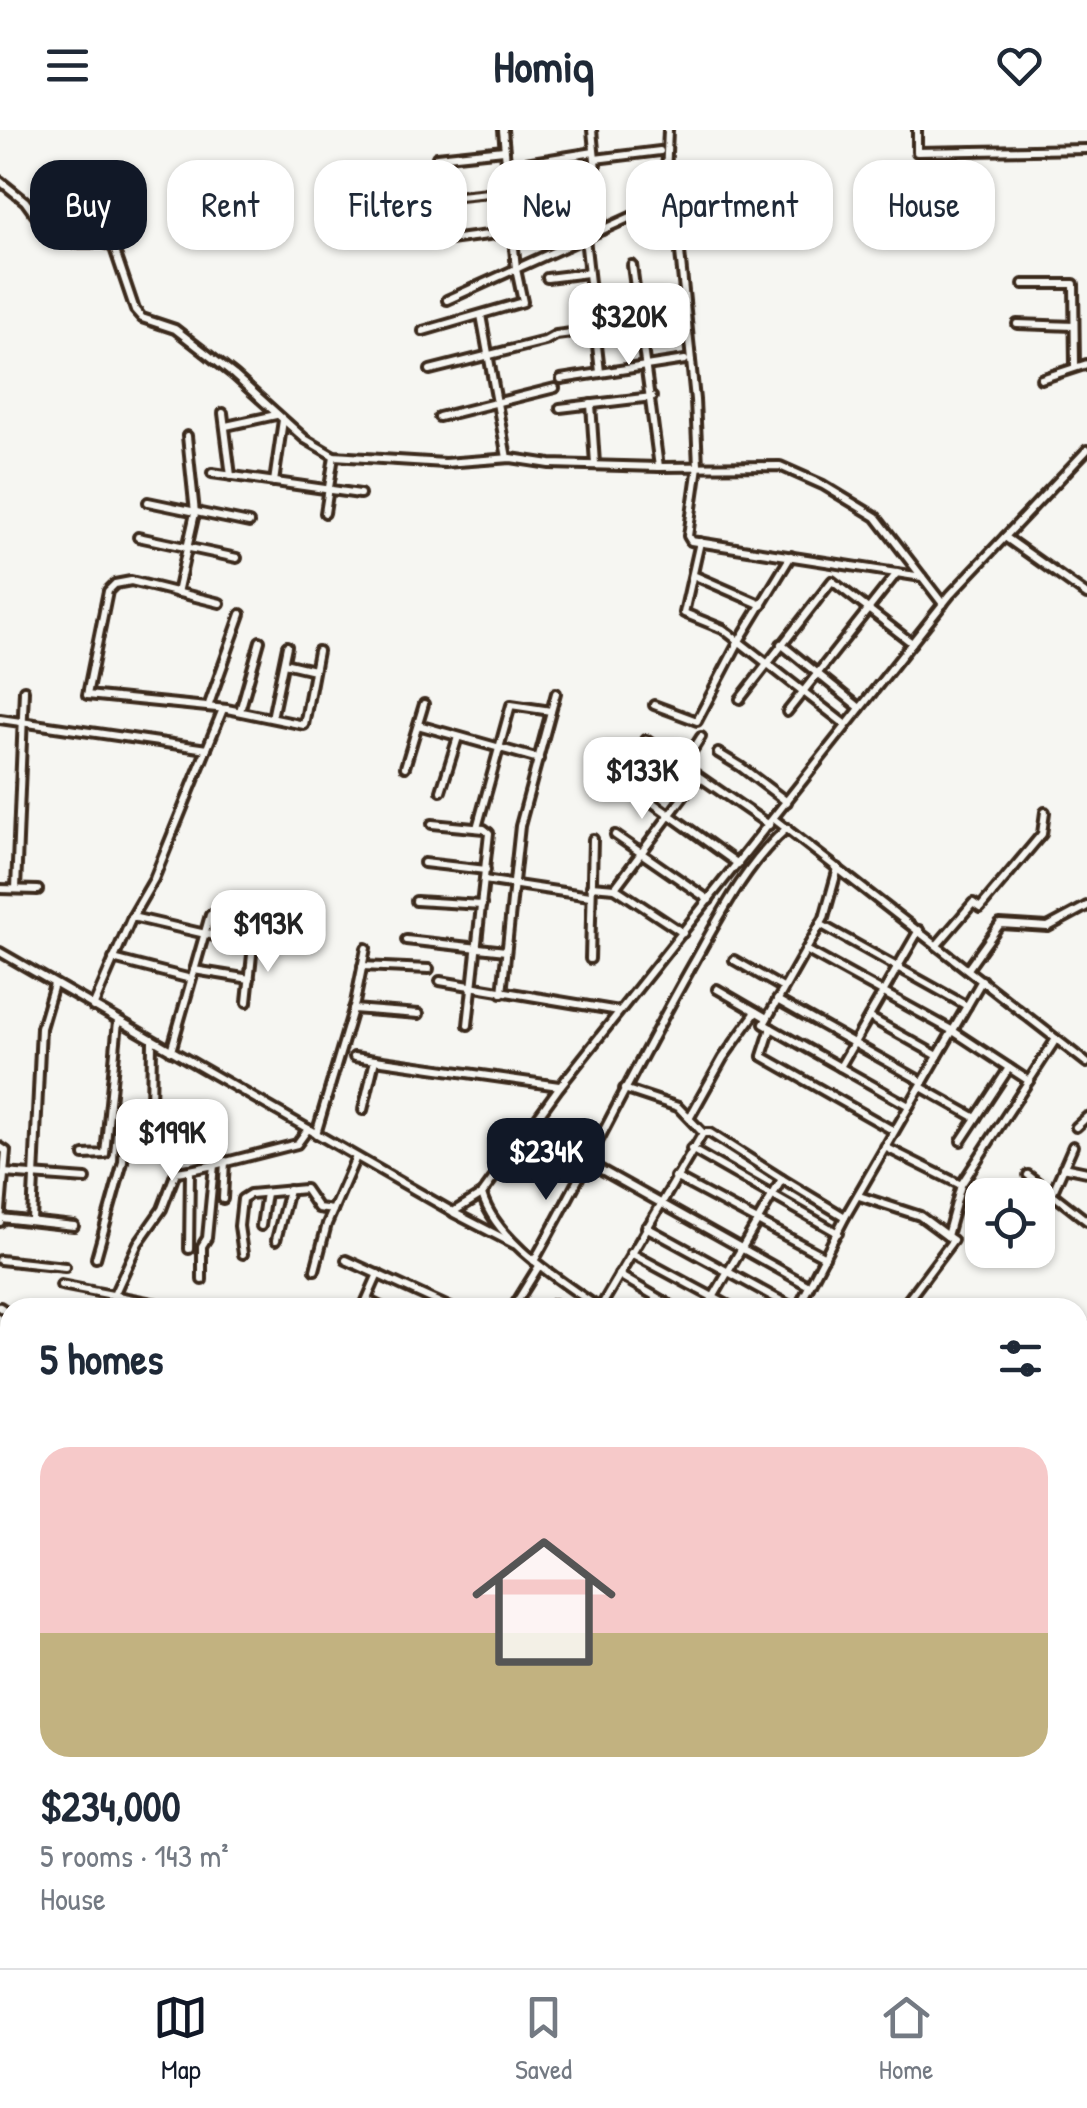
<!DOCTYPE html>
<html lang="en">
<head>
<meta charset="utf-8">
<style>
  body { margin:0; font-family:"Patrick Hand",sans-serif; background:#f6f6f7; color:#1f2937; height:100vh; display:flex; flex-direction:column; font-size:38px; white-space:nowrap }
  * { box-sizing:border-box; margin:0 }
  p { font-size:32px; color:#747a83 }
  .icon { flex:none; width:55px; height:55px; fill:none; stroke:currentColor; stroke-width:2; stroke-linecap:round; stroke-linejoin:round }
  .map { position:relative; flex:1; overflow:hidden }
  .side { position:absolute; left:0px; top:1168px; width:1088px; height:672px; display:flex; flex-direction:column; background:#fff; border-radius:30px 30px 0 0; box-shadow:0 2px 8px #0004 }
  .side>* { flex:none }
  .top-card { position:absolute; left:30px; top:30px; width:1028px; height:90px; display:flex; gap:20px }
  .buttons { position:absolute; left:965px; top:1048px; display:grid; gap:20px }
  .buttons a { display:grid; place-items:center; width:90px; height:90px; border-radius:20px; background:#fff; box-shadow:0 2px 8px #0004; font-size:50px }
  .price { position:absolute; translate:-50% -85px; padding:0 22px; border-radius:20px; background:#fff; color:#222; font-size:32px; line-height:65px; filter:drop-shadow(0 2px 5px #0008) }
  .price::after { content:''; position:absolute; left:50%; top:60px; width:30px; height:22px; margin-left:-15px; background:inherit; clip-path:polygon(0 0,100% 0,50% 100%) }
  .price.selected { background:#111827; color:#fff }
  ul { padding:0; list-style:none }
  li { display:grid; align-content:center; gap:20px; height:530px; padding:0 40px }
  li span { display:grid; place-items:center; height:310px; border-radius:30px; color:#555 }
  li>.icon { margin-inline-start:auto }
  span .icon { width:180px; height:180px; fill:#fffc; stroke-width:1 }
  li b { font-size:42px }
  h2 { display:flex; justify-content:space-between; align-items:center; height:120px; padding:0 40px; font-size:42px }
  .chip { padding:0 35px; border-radius:30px; background:#fff; box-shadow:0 2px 8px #0004; font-size:35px; line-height:90px }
  .chip.selected { background:#111827; color:#fff }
  header { display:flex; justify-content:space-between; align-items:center; height:130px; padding:0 40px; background:#fff; font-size:45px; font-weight:800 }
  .dock { display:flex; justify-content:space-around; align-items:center; height:140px; border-top:2px solid #e0e1e3; background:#fff; font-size:28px; color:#747a83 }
  .dock a { display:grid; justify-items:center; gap:5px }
  .dock .selected { color:#111827 }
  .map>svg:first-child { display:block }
  .built { fill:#dfe7f2 }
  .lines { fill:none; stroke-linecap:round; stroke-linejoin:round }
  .minor-casing { stroke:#3b2a1e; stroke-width:14 }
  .minor { stroke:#f6f6f2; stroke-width:6 }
</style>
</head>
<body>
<header><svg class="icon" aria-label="menu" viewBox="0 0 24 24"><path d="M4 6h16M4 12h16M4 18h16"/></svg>Homiq<svg class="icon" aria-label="heart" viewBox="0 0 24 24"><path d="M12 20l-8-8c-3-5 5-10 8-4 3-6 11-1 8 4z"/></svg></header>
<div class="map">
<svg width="1087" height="1838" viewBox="0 0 1087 1838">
  <rect width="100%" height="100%" fill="#f6f6f2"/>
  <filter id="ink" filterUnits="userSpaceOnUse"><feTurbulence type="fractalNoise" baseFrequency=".01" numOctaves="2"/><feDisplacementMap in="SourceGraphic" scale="20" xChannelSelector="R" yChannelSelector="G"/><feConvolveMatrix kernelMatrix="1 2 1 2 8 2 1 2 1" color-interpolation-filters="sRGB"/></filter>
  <g filter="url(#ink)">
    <!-- built -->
    <path class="built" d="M384,1830h276l-3,8h-274z"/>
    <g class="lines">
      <defs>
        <g id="minor">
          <path d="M592,0l10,100"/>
          <path d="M668,0l-2,46 14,76 15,148 3,66 -10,70 3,5 231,36"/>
          <path d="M917,0v22l170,-3"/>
          <path d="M437,27l67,-7"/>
          <path d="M595,29l65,-8"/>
          <path d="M507,36l87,-14"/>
          <path d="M0,51l25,20 26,36 20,6h34l9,5 21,62 7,8 33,11 59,46 71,64 29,17 111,7 66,-5 39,6 109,3 121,-1 43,19 53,32 67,87"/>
          <path d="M440,68l68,-7"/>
          <path d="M511,85l88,-15"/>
          <path d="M585,108l15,134"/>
          <path d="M441,111l71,-9"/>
          <path d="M632,135l27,202"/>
          <path d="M547,148l41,-5"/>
          <path d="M1023,154h51l1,82"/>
          <path d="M447,170l217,-98"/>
          <path d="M481,185l26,143"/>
          <path d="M1017,194l57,2"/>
          <path d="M423,201l100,-29 -7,-33 -13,-139"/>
          <path d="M430,240l115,-29 11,-6 126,-16"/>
          <path d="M561,249l124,-19"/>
          <path d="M1041,249l46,-15"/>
          <path d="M591,274l4,60"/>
          <path d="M560,278l92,-11"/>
          <path d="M223,283l8,63"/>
          <path d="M439,287l116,-29"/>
          <path d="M226,296l50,-11"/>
          <path d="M212,343l148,21"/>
          <path d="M274,352l9,-62"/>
          <path d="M148,372l101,21"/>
          <path d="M325,383l9,-57"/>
          <path d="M138,407l99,21"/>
          <path d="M1005,407l82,58"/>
          <path d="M700,412l-16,71 39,16 123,96"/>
          <path d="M693,445l69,30"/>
          <path d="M177,463l18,-80 -8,-77"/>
          <path d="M220,473l-89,-22 -16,3 -7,7 -21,104 140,14 77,16 14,-74"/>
          <path d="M781,514l79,64"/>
          <path d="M284,533l30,7"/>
          <path d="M740,569l92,-118 80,62"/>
          <path d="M654,575l43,16 42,-80 52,-85"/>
          <path d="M208,577l33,-93"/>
          <path d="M240,581l20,-70"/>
          <path d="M787,582l110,-139"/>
          <path d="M272,588l15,-72"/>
          <path d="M0,589l207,30"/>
          <path d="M418,595l121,34"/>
          <path d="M646,610l123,85"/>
          <path d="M718,623l23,14 46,35"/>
          <path d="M405,637l19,-63"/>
          <path d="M682,637l19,-30"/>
          <path d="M635,660l103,74"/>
          <path d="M441,661l17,-54"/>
          <path d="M774,689l313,244"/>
          <path d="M432,694l52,5 5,4 -21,192"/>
          <path d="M477,698l34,-123 40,6"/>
          <path d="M615,705l94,65"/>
          <path d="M424,733l62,7"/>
          <path d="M838,738l-14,50 -60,106 145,82"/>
          <path d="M484,750l106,16"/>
          <path d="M591,756l24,2 68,45"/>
          <path d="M615,758l83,-111"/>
          <path d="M0,759l38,1"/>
          <path d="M16,759l8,-199"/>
          <path d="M416,771l66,4"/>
          <path d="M132,787l121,28 -6,57"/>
          <path d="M820,794l147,82"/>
          <path d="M406,810l100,11"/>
          <path d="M937,815l36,-42 7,5 62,-74 3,-22"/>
          <path d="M806,820l147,81 76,50"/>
          <path d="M0,822l453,260 29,-18"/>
          <path d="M113,829l78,20"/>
          <path d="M590,829l3,-120"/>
          <path d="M734,830l49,28"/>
          <path d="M362,836l67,3"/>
          <path d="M968,839l32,-45 48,3 39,-21"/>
          <path d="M194,840l56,9"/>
          <path d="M440,851l179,30"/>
          <path d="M717,859l50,29"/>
          <path d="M502,863l18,-167 36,-133"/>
          <path d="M777,870l146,82"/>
          <path d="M93,877l39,-90 22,-38 69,-170"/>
          <path d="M353,879l66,5"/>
          <path d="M869,887l69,39"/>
          <path d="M771,898l-9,28 132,75"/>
          <path d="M171,921l39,-136"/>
          <path d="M354,927l205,29"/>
          <path d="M840,937l79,-137"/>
          <path d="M921,957l55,31"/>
          <path d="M624,959l54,18 25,26"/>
          <path d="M363,980l12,-50"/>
          <path d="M690,987l33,-59 33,-46"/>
          <path d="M1076,997l11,-10"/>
          <path d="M316,1004l39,-131 11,-55"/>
          <path d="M961,1011l48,-73"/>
          <path d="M0,1017l6,4 -6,71"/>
          <path d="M885,1017l76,38"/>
          <path d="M691,1019l147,84"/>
          <path d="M84,1025l21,-1 13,-133"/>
          <path d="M589,1033l220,123"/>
          <path d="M1063,1037l24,5"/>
          <path d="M4,1043l82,6"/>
          <path d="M1028,1045l59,46"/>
          <path d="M675,1047l150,80"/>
          <path d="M1052,1064l21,-48"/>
          <path d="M859,1066l61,20 27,20 14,-51 95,-146"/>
          <path d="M223,1069l2,-38"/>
          <path d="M454,1083l60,31"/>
          <path d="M1,1088l73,8"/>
          <path d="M32,1090l9,-192 13,-44"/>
          <path d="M261,1096l5,-33"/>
          <path d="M646,1097l148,81"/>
          <path d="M276,1110l13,-50"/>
          <path d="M189,1119l1,-79 24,-5"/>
          <path d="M631,1123l102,55"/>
          <path d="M243,1124l-4,-28 3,-27 8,-5 55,-5 13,19 15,2"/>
          <path d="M96,1128l27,-96 2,-44 26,-3 1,-74"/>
          <path d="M0,1130l65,7"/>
          <path d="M346,1130l105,48"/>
          <path d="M534,1131c55,-98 103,-198 158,-295 27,-48 53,-101 95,-138"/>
          <path d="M315,1140l12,-46 29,-67"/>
          <path d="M619,1145l56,33"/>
          <path d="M202,1150v-34l5,-8 7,-73 83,-21 11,-15"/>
          <path d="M61,1155l118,23"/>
          <path d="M114,1165l24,-52 24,-34 14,-37 14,-2"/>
          <path d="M367,1170l16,8"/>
          <path d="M0,1177l10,7"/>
          <path d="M363,1178l15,-34"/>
          <path d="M513,1178l26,-42"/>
          <path d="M551,1178l3,-4"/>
          <path d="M599,1178c-39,-28 -103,-66 -117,-114l76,-105 392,-494 137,-145"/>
          <path d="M600,1178l103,-175h7l72,46"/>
          <path d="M707,1178l75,-129 63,38"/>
          <path d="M798,1178l47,-91 137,-237"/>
          <path d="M902,1178l51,-68 -6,-4"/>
          <path d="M1078,1210l9,-12"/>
          <path d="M0,1228l10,-21"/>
          <path d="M0,1333l10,1"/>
          <path d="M0,1385l10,6"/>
          <path d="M0,1411l10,-16"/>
          <path d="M1078,1427l9,-13"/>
          <path d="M1078,1434l9,8"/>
          <path d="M9,1443l1,1"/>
          <path d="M0,1470l10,11"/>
          <path d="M0,1509l10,-10"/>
          <path d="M0,1533l10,10"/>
          <path d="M1078,1540l9,7"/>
          <path d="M0,1569l10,-9"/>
          <path d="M0,1622l10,-8"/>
          <path d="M0,1628l10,11"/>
          <path d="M1078,1629l9,-12"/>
          <path d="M0,1653l10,-10"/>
          <path d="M1078,1679l9,7"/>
          <path d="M0,1713l10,-8"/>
          <path d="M1078,1714l9,8"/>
          <path d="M1078,1744l6,4"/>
          <path d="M0,1774l10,-7"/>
          <path d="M0,1806l10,-7"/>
          <path d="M818,1830l11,8"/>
          <path d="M969,1830l3,8"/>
          <path d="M1021,1830l60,8"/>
          <path d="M16,1838l12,-8"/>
          <path d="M120,1838l2,-8"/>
          <path d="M376,1838l2,-8"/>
          <path d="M871,1838l1,-8"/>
          <path d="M897,1838l20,-8"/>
        </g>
      </defs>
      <!-- minor casing -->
      <use href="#minor" class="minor-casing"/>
      <!-- minor -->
      <use href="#minor" class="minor"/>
    </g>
  </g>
</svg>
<div class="buttons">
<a><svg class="icon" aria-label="locate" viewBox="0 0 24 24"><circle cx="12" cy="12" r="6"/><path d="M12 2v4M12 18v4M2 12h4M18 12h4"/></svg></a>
</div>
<b class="price" style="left:629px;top:238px">$320K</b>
<b class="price" style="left:642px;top:692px">$133K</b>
<b class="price" style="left:268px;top:845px">$193K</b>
<b class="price" style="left:172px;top:1054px">$199K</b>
<b class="price selected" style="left:546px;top:1073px">$234K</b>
<div class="top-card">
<a class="chip selected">Buy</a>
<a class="chip">Rent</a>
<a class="chip">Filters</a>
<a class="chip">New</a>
<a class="chip">Apartment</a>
<a class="chip">House</a>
</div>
<section class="side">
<h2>5 homes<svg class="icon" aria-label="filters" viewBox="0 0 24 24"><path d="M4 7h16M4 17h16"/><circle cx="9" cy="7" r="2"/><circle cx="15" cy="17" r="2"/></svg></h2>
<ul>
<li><span style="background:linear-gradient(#f6c9c9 60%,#c2b280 0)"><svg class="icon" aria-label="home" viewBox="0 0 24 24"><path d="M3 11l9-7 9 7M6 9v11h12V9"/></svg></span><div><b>$234,000</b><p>5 rooms · 143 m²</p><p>House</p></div></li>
</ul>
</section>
</div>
<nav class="dock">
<a class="selected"><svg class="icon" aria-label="map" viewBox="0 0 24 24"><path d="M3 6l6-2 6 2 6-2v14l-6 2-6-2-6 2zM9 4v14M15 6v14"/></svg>Map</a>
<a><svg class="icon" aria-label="saved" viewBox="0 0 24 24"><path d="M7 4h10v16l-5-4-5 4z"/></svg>Saved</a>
<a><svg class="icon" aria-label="home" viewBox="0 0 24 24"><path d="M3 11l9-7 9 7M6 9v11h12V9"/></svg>Home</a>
</nav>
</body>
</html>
